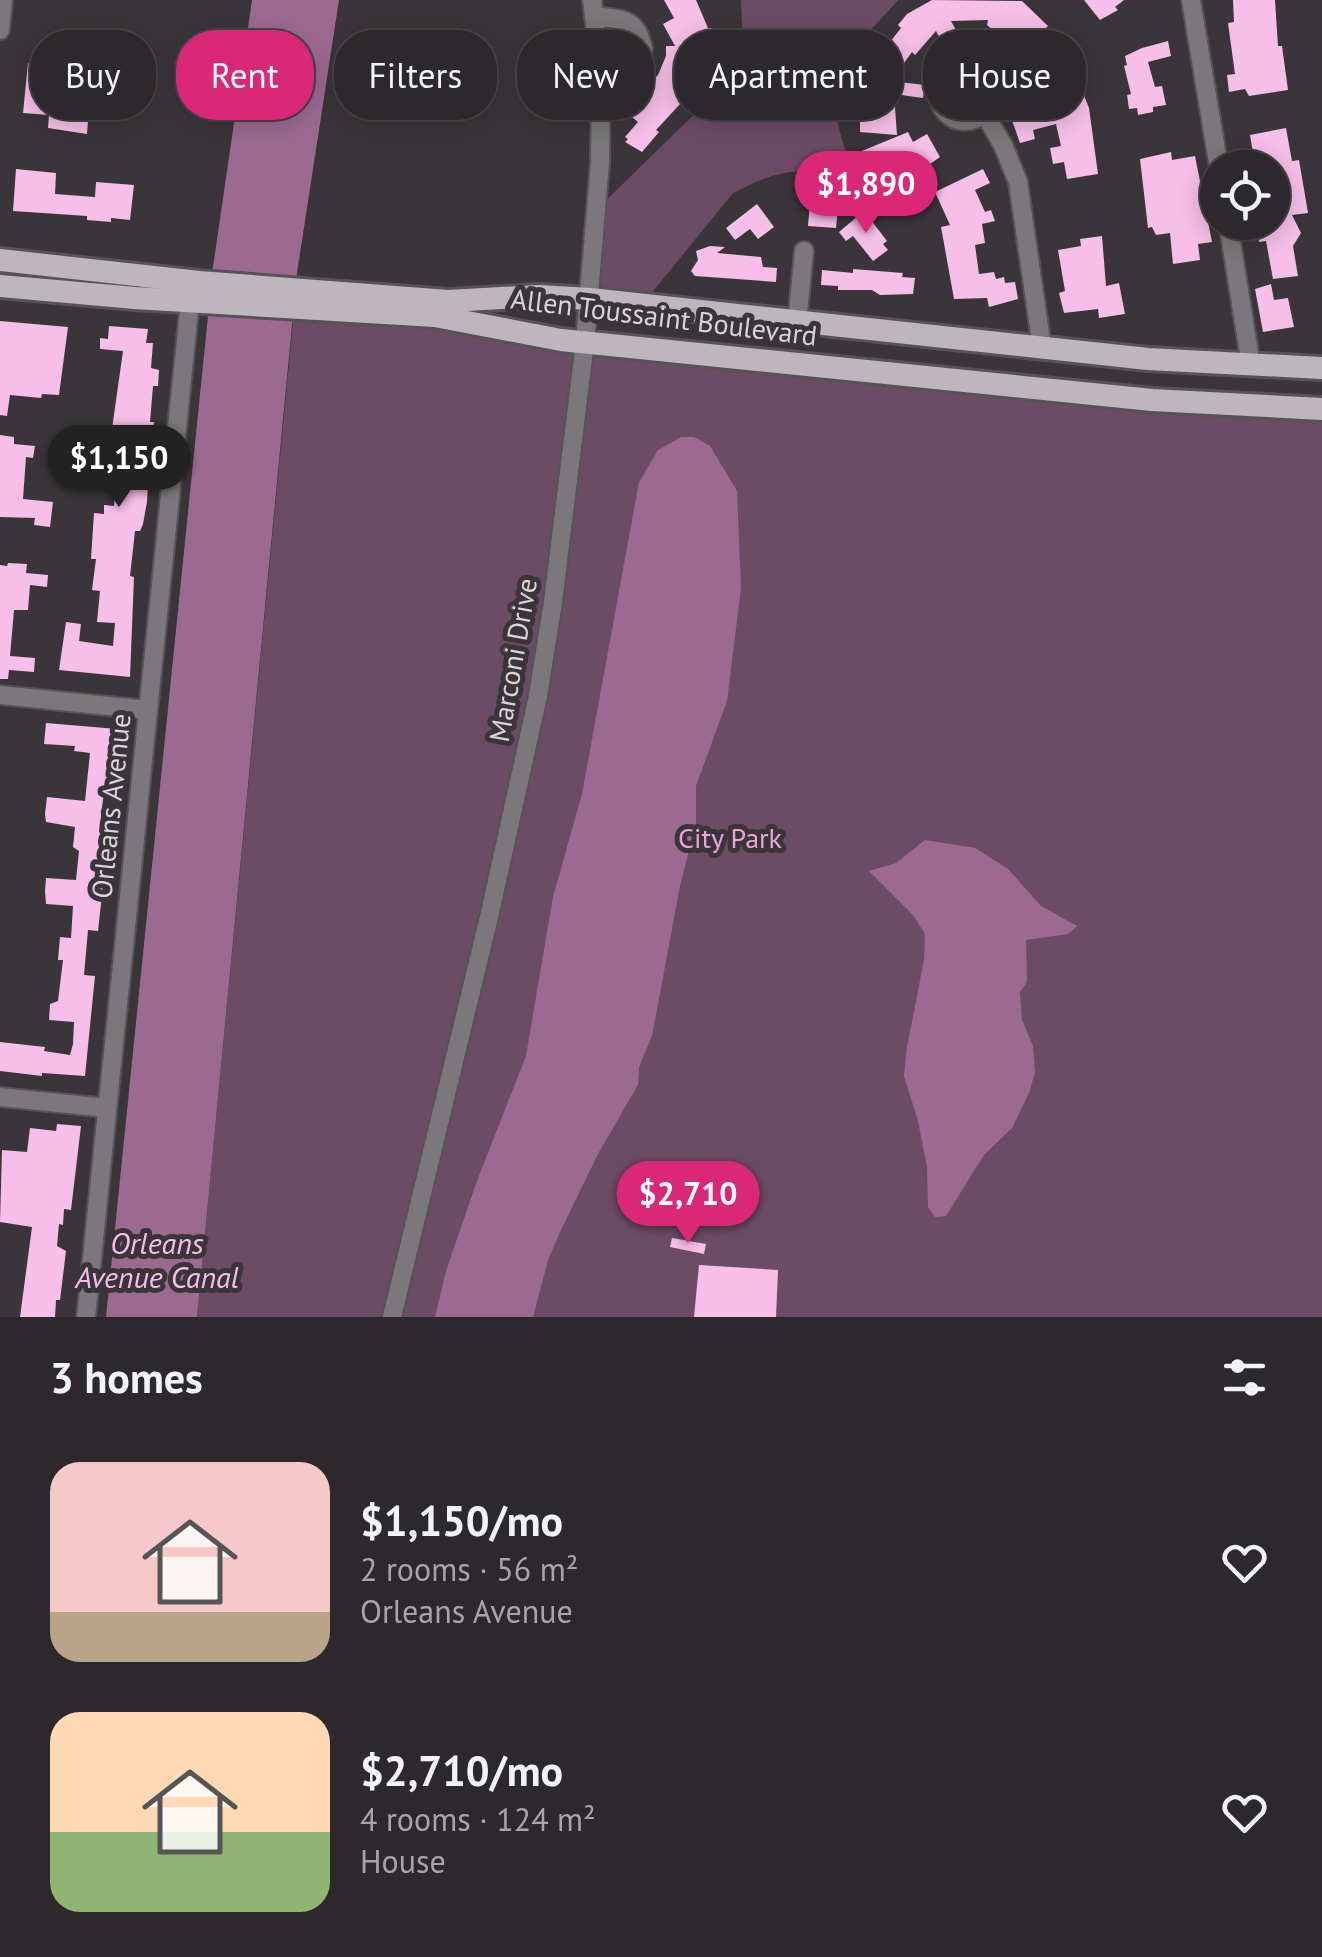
<!DOCTYPE html>
<html lang="en">
<head>
<meta charset="utf-8">
<style>
  body { margin:0; font-family:"PT Sans",sans-serif; background:#343033; color:#f1f3f6; height:100vh; display:flex; flex-direction:column; font-size:38px; white-space:nowrap }
  * { box-sizing:border-box; margin:0 }
  p { font-size:32px; color:#a6a6a9 }
  .icon { flex:none; width:55px; height:55px; fill:none; stroke:currentColor; stroke-width:2; stroke-linecap:round; stroke-linejoin:round }
  .map { position:relative; height:1317px; overflow:hidden }
  .side { display:flex; flex-direction:column; background:#2c282b; flex:1 }
  .side>* { flex:none }
  .top-card { position:absolute; left:30px; top:30px; width:1262px; height:90px; display:flex; gap:20px }
  .fabs { position:absolute; left:1200px; top:150px; display:grid; gap:20px }
  .fabs a { display:grid; place-items:center; width:90px; height:90px; border-radius:50%; background:#2c282b; box-shadow:0 5px 25px #0003,0 0 0 2px #484447; font-size:50px }
  .price { position:absolute; translate:-50% -85px; padding:0 22px; border-radius:35px; background:#db2777; color:#fff; font-size:32px; line-height:65px; filter:drop-shadow(0 2px 5px #0008) }
  .price::after { content:''; position:absolute; left:50%; top:60px; width:30px; height:22px; margin-left:-15px; background:inherit; clip-path:polygon(0 0,100% 0,50% 100%) }
  .price.on { background:#222; color:#fff }
  ul { padding:0; list-style:none }
  li { display:flex; align-items:center; gap:30px; height:250px; padding:0 50px }
  li span { display:grid; place-items:center; flex:none; width:280px; height:200px; border-radius:30px; color:#555 }
  li>.icon { margin-inline-start:auto }
  span .icon { width:120px; height:120px; fill:#fffc; stroke-width:1 }
  li b { font-size:42px }
  h2 { display:flex; justify-content:space-between; align-items:center; height:120px; padding:0 50px; font-size:42px }
  .tag { padding:0 35px; border-radius:40px; background:#2c282b; box-shadow:0 5px 25px #0003,0 0 0 2px #484447; font-size:35px; line-height:90px }
  .tag.on { background:#db2777; color:#fff }
  .map>svg:first-child { display:block }
  .green { fill:#6c4c64 }
  .water { fill:#9c6a91 }
  .building { fill:#f6bee8 }
  .lines { fill:none; stroke-linecap:round; stroke-linejoin:round }
  .minor-casing { stroke:#565255; stroke-width:22 }
  .major-casing { stroke:#565255; stroke-width:28 }
  .minor { stroke:#7a787a; stroke-width:18 }
  .major { stroke:#bdb7bc; stroke-width:22 }
  .labels { text-anchor:middle; stroke-width:10; stroke-linejoin:round; paint-order:stroke }
  .street-label { font-size:28px; fill:#d8d4d7; stroke:#3a3539 }
  .park-label { font-size:28px; fill:#eca2db; stroke:#3a3539 }
  .water-label { font-size:30px; font-style:italic; fill:#fabdeb; stroke:#3a3539 }
</style>
</head>
<body>
<div class="map">
<svg width="1322" height="1317" viewBox="0 0 1322 1317">
  <rect width="100%" height="100%" fill="#3a3539"/>
  <!-- green -->
  <g class="green">
    <path d="M741,0h157c-17,20 -38,39 -52,61 -22,35 -5,92 18,122 -56,-17 -80,-17 -131,10l-92,113 -51,-7 6,-89 113,-110 26,-30 8,-25z"/>
    <path d="M339,309l983,100v908h-1125l96,-995z"/>
  </g>
  <!-- water -->
  <g class="water">
    <path d="M252,0h87l-42,273 -100,1044h-91l107,-1050z"/>
    <path d="M681,437h13l16,9 27,45 4,97 -14,113 -31,85v37l-16,63 -28,150 -13,31 -1,18 -39,67 -39,80 -12,28 -15,57h-98l11,-46 31,-90 49,-125 27,-159 29,-103 57,-312 19,-32z"/>
    <path d="M925,840l50,8 33,21 33,37 36,20 -9,8 -42,6 1,42 -7,10 2,28 11,26 2,26 -6,21 -17,35 -28,27 -38,61 -11,1 -7,-10 -1,-40 -9,-46 -14,-45 3,-29 17,-87 1,-26 -12,-19 -44,-44 27,-8z"/>
  </g>
  <!-- building -->
  <g class="building">
    <path d="M664,0h32l12,28h12l-2,26h-3l-17,38 -5,-2 -37,40 3,2 -17,20 -17,-10 3,-3 -3,-2 13,-15 -12,-10 32,-37 8,-19v-10h9l-12,-22 11,-6z"/>
    <path d="M932,0l90,1 26,25 -4,4 25,24 11,22 -3,2 12,30 9,66 -31,5 -3,-17 -11,2 -3,-16 11,-2 -5,-22 -23,6 2,9 -15,4 -11,-31 4,-2 -4,-16 13,-7 8,17 27,-10 -15,-30 -8,7 -11,-11 5,-5 -21,-21 -12,-2 -8,-7 1,-5 -37,1 6,11 -16,8 -5,-9 -21,24 -3,-3 -21,29 34,4 -2,13 -29,-4 3,41 -37,-3v-30h4v-8l27,-1 -26,-19 36,-46 -3,-3 9,-11z"/>
    <path d="M1084,0h40l-9,7 3,3 -18,10z"/>
    <path d="M1233,0h42l3,46h4l6,44 -39,6 -4,-7 -16,3 -2,-17 8,-1 -7,-51 6,-1z"/>
    <path d="M1168,41l3,15 -23,6 7,25 7,-1 4,19 -13,2v5l-15,3 -1,-7 -8,1 -2,-14 4,-1 -7,-28 3,-1 -2,-9 17,-8z"/>
    <path d="M39,43l27,2 -3,28 1,15 3,1 -1,17 23,2 -2,26 -39,-6 1,-13 -26,-2 5,-50 8,1z"/>
    <path d="M1286,128l6,33 7,-1 9,53 -16,2 9,18 -8,13 5,30 -25,3 -7,-38 -7,1 -2,-13 15,-3v-58h-34l-2,-13 17,-2 -3,-18z"/>
    <path d="M908,132l5,10 14,-8 13,23 -10,7 7,16 -27,13 -14,-28 -16,9 -9,-16 -8,5 -6,-10z"/>
    <path d="M1171,152l1,8 23,-4 17,86 -14,2 2,16 -27,4 -3,-31 -14,2 -4,-8 -4,1 -8,-69z"/>
    <path d="M16,169l40,4 -1,21 40,3 1,-15 38,3 -4,35 -19,-2v4l-24,-2v-4l-74,-5z"/>
    <path d="M983,169l7,14 -15,7 10,22 6,-2 4,11 -13,3 3,19 -10,2 4,29 15,-2 2,7 8,-2 1,6 10,-1 3,17 -29,8 -2,-9 -33,1 -13,-72 9,-2 -15,-33z"/>
    <path d="M811,191l20,2 -1,5 9,1 -3,29 -28,-2z"/>
    <path d="M757,204l17,23 -16,12 -8,-10 -15,11 -9,-12z"/>
    <path d="M864,211l23,30 -4,3 5,6 -15,11 -20,-25 -7,5 -7,-9z"/>
    <path d="M1102,236l4,50 13,-3 6,31 -26,4 -1,-9 -34,4 -5,-20 6,-2 -7,-41 23,-4 -1,-7z"/>
    <path d="M710,246l15,1 -8,6 44,4 2,10 14,1 -1,14 -81,-6 -4,-5 7,-11 -2,-9z"/>
    <path d="M853,269l50,4 -1,4 13,1 -2,16 -33,1 -8,-5h-34v-4l-17,-1 1,-15 31,3z"/>
    <path d="M1271,284l3,16 14,-2 6,29 -31,5 -8,-43z"/>
    <path d="M0,321l68,6 -9,68 -17,-1 -1,4 -31,-3 -3,21 -7,-1z"/>
    <path d="M109,326l39,3 -2,14h7l-2,25 8,2 -1,16h-5l-3,36h4l-9,62h3l-1,18 -4,22 -3,7h-5l-5,45 4,1 -4,100 -71,-7 7,-48 15,2 -2,17 34,5 2,-23 -18,-1 3,-31 -8,-1 4,-31h-5l3,-46 10,1v-9l10,1 3,-41 -16,-1 1,-15 7,1 14,-99 -23,-2v-11l8,1z"/>
    <path d="M0,435l14,2v7l21,2 -2,12 -7,-1 -3,42 30,3 -3,25 -16,-2 1,-7 -35,-1z"/>
    <path d="M8,563l19,1 -1,9 22,2 -1,12 -17,-2 -2,25h-14l-4,46 25,2 -1,14 -25,-2 -1,9h-8v-114l7,1z"/>
    <path d="M46,723l71,6 -2,12h4l-5,52 -10,-1 -5,40 5,1 -1,7h5l-10,91 -10,-1 -4,45 11,1 -10,100 -43,-3v3l-42,-5v-29l45,5 -1,4 26,4 3,-11 1,-22 -25,-2 1,-16 8,-3 5,-41h-5l2,-23 11,1 2,-32 -27,-2 -1,-13 1,-13 30,2 3,-29 -6,-4 2,-20 -29,-5 -1,-8 2,-17 38,4 5,-48 -16,-2 1,-5 -31,-2z"/>
    <path d="M57,1124l24,2 -10,84 -7,-1 -1,16 -4,-1 -2,22 9,5 -6,49h-4l-1,17h-35l12,-90 -32,-5 2,-72 25,2 3,-24 26,3z"/>
    <path d="M672,1238l34,6 -2,10 -34,-7z"/>
    <path d="M699,1265l79,5 -2,47h-82z"/>
  </g>
  <g class="lines">
    <defs>
      <g id="minor">
        <path d="M1191,0l28,168"/>
        <path d="M594,16c28,4 43,1 49,33l-9,14 -33,7"/>
        <path d="M0,30l3,-30"/>
        <circle cx="965" cy="95" r="26"/>
        <path d="M984,113l19,32 15,37 24,166"/>
        <path d="M1228,222l23,144"/>
        <path d="M797,323l7,-72"/>
        <path d="M0,695l148,15"/>
        <path d="M0,1097l107,11"/>
        <path d="M86,1317l104,-1016"/>
        <path d="M392,1317l97,-400 49,-221 15,-94 32,-260 15,-180 1,-92 -9,-70"/>
      </g>
      <g id="major">
        <path d="M0,260l199,22 249,19 91,-5 51,3 558,60 174,9"/>
        <path d="M0,286l135,12 300,18 126,24 591,60 170,9"/>
      </g>
    </defs>
    <!-- minor casing -->
    <use href="#minor" class="minor-casing"/>
    <!-- major casing -->
    <use href="#major" class="major-casing"/>
    <!-- minor -->
    <use href="#minor" class="minor"/>
    <!-- major -->
    <use href="#major" class="major"/>
  </g>
  <g class="labels">
    <!-- street labels -->
    <g class="street-label">
      <text transform="translate(664 317) rotate(7)" y="10">Allen Toussaint Boulevard</text>
      <text transform="translate(513 660) rotate(-80)" y="10">Marconi Drive</text>
      <text transform="translate(111 806) rotate(-84)" y="10">Orleans Avenue</text>
    </g>
    <!-- park labels -->
    <g class="park-label">
      <text x="730" y="848">City Park</text>
    </g>
    <!-- water labels -->
    <g class="water-label">
      <text x="157" y="1254">Orleans<tspan x="157" dy="34">Avenue Canal</tspan></text>
    </g>
  </g>
</svg>
<div class="fabs">
<a><svg class="icon" aria-label="locate" viewBox="0 0 24 24"><circle cx="12" cy="12" r="6"/><path d="M12 2v4M12 18v4M2 12h4M18 12h4"/></svg></a>
</div>
<b class="price" style="left:866px;top:236px">$1,890</b>
<b class="price on" style="left:119px;top:510px">$1,150</b>
<b class="price" style="left:688px;top:1246px">$2,710</b>
<div class="top-card">
<a class="tag">Buy</a>
<a class="tag on">Rent</a>
<a class="tag">Filters</a>
<a class="tag">New</a>
<a class="tag">Apartment</a>
<a class="tag">House</a>
</div>
</div>
<section class="side">
<h2>3 homes<svg class="icon" aria-label="filters" viewBox="0 0 24 24"><path d="M4 7h16M4 17h16"/><circle cx="9" cy="7" r="2"/><circle cx="15" cy="17" r="2"/></svg></h2>
<ul>
<li><span style="background:linear-gradient(#f6c9c9 75%,#b9a48a 0)"><svg class="icon" aria-label="home" viewBox="0 0 24 24"><path d="M3 11l9-7 9 7M6 9v11h12V9"/></svg></span><div><b>$1,150/mo</b><p>2 rooms · 56 m²</p><p>Orleans Avenue</p></div><svg class="icon" aria-label="heart" viewBox="0 0 24 24"><path d="M12 20l-8-8c-3-5 5-10 8-4 3-6 11-1 8 4z"/></svg></li>
<li><span style="background:linear-gradient(#ffd9b3 60%,#8fb573 0)"><svg class="icon" aria-label="home" viewBox="0 0 24 24"><path d="M3 11l9-7 9 7M6 9v11h12V9"/></svg></span><div><b>$2,710/mo</b><p>4 rooms · 124 m²</p><p>House</p></div><svg class="icon" aria-label="heart" viewBox="0 0 24 24"><path d="M12 20l-8-8c-3-5 5-10 8-4 3-6 11-1 8 4z"/></svg></li>
</ul>
</section>
</body>
</html>
